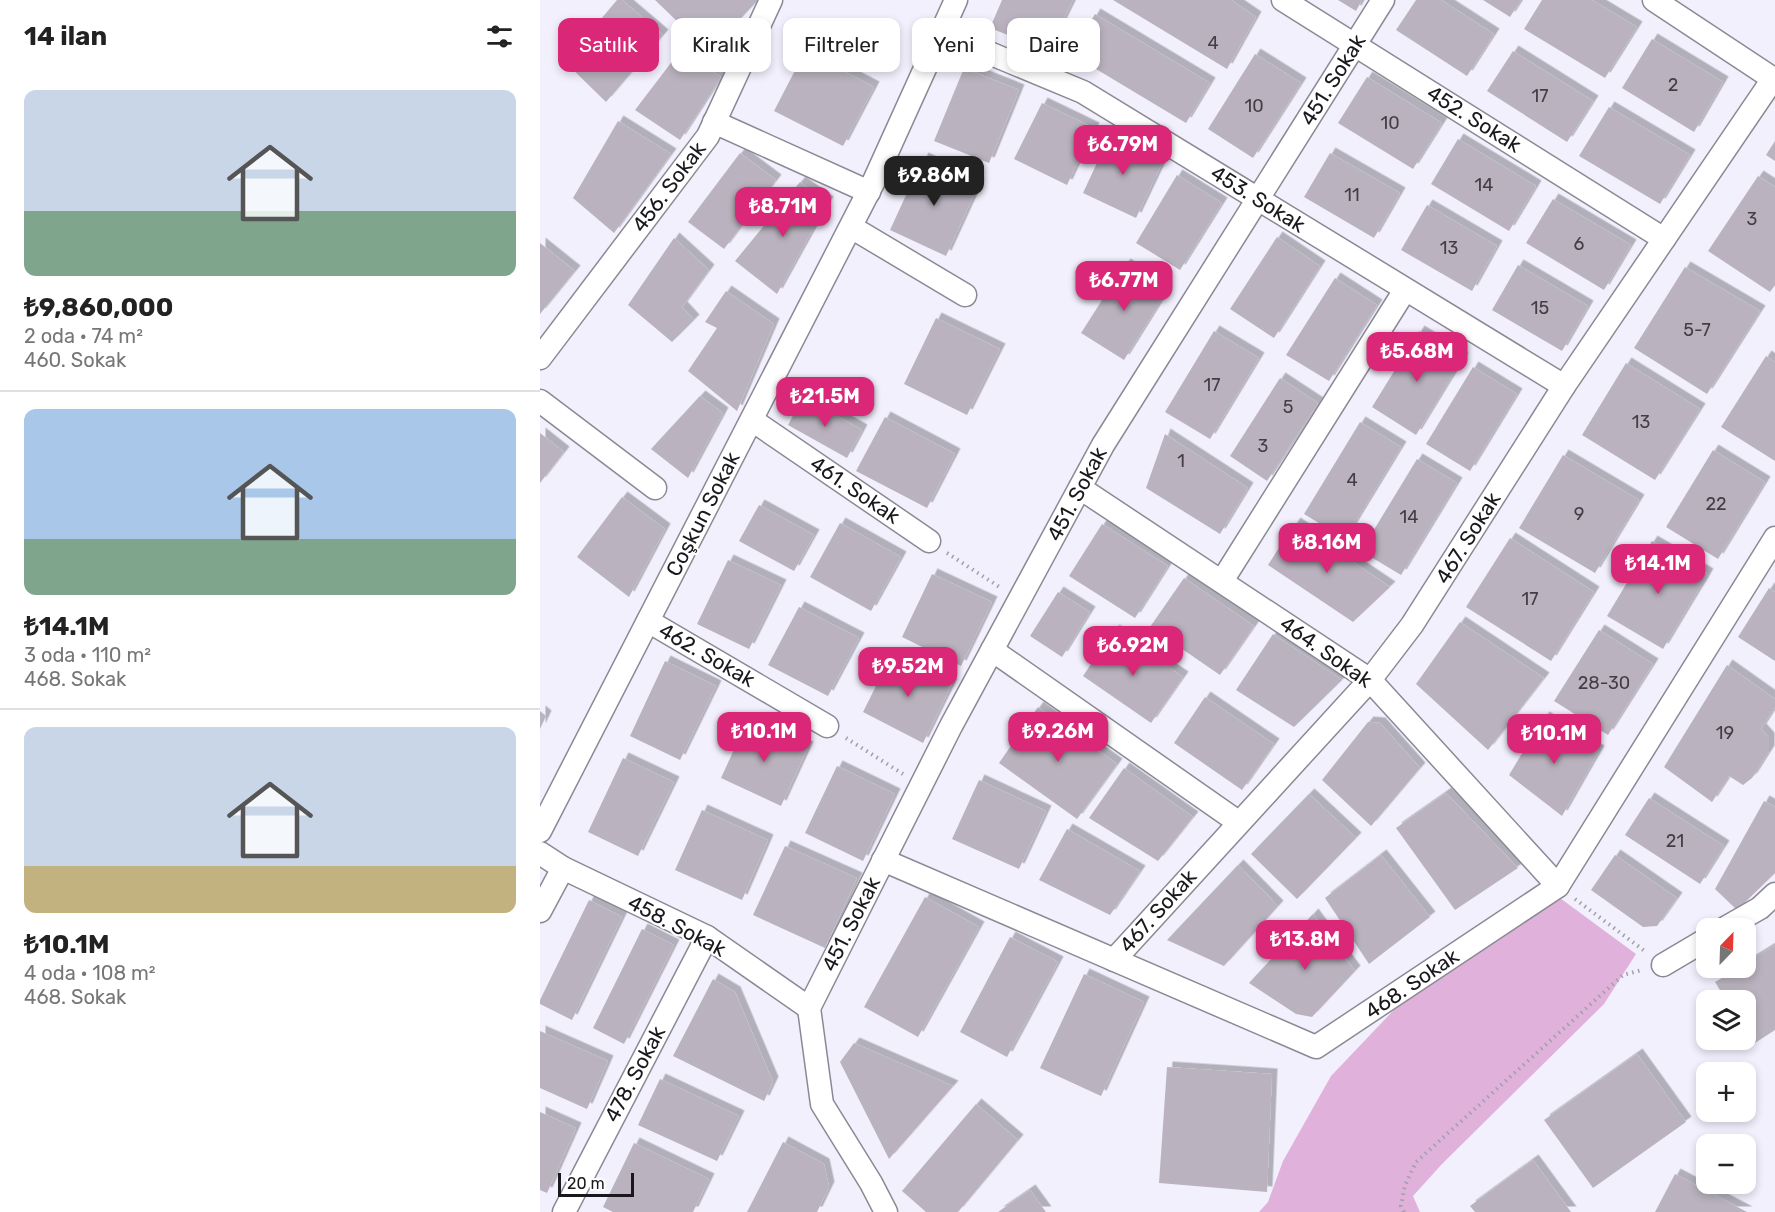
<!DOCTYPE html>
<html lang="tr">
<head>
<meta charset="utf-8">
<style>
  body { margin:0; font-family:Rubik,sans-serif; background:#f2f2f2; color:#222; height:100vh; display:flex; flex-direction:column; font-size:22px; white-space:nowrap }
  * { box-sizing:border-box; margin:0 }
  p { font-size:20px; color:#767676 }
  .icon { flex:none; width:33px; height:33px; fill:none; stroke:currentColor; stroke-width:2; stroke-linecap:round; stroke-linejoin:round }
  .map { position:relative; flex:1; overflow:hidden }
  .sheet { display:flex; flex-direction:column; background:#fff; width:540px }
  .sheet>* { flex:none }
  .hud { position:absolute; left:18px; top:18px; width:570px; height:54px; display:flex; gap:12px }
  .needle { width:39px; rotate:23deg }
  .tools { position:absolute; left:1156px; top:918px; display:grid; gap:12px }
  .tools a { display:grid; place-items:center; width:60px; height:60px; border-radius:12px; background:#fff; box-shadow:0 3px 9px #0003; font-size:30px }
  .scale { position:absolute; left:18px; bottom:15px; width:76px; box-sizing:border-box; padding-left:6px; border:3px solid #19181c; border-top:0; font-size:16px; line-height:21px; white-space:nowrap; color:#19181c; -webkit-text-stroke:4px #fff; paint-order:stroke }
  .price { position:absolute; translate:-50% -51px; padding:0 14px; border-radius:12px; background:#db2777; color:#fff; font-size:20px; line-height:39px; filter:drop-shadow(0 2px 3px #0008) }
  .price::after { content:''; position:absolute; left:50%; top:36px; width:18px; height:14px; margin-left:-9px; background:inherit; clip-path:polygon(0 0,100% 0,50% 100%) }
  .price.selected { background:#222; color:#fff }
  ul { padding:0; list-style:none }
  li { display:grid; align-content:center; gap:12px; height:318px; padding:0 24px }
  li+li { border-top:2px solid #e0e0e0 }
  li span { display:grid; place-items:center; height:186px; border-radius:12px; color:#555 }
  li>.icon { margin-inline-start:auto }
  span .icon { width:108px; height:108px; fill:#fffc; stroke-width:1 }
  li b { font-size:26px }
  h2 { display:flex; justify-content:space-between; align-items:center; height:72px; padding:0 24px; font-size:26px }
  .chip { padding:0 21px; border-radius:12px; background:#fff; box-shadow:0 3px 9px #0003; font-size:21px; line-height:54px }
  .chip.selected { background:#db2777; color:#fff }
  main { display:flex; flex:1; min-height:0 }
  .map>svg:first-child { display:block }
  .green { fill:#e0b2db }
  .building { fill:#bab3bf; filter:url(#shadow) }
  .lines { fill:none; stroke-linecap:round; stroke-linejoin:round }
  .minor-casing { stroke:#8b8994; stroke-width:25 }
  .path { stroke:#a19fa9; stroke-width:4; stroke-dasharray:1.5 4.5; stroke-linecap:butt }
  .minor { stroke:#fff; stroke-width:22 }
  .labels { text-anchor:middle; stroke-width:4.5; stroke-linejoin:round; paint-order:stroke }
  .number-label { font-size:18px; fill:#413f45 }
  .street-label { font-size:21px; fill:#19181c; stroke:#fff }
</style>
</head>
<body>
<main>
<section class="sheet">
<h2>14 ilan<svg class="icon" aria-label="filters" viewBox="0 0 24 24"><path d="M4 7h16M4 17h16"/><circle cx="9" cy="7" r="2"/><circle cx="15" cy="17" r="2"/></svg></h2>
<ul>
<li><span style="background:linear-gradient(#c9d6e8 65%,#7fa58c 0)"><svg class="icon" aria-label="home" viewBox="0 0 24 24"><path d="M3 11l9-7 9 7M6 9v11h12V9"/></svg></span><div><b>₺9,860,000</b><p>2 oda · 74 m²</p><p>460. Sokak</p></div></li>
<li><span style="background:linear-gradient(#a9c7e8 70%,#7fa58c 0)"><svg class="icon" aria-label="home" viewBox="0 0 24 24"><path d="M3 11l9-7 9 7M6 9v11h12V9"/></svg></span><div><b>₺14.1M</b><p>3 oda · 110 m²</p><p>468. Sokak</p></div></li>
<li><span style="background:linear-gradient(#c9d6e8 75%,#c2b280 0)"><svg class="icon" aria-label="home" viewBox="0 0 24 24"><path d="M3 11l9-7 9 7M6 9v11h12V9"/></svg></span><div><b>₺10.1M</b><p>4 oda · 108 m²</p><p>468. Sokak</p></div></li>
</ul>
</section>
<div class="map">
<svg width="1235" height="1212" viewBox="0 0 1235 1212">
  <defs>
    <filter id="shadow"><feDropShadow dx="5.5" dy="-5.5" stdDeviation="0" flood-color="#0004"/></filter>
  </defs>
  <rect width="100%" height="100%" fill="#f2f0fd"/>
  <!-- green -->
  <path class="green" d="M1020,898l76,56 -32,50 -162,160 -29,32 7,16h-161l9,-10 15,-41 48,-85 79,-83z"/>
  <!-- building -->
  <g class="building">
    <path d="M77,0h5l41,35 -57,67 -41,-40z"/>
    <path d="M115,0h103l-49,52z"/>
    <path d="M462,0h71l-25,51 -58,-23z"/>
    <path d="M573,0h118l25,17 -29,52z"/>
    <path d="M798,0h24l-6,11z"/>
    <path d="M876,0h25l53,34 -27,42 -71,-46z"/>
    <path d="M943,0h38l-11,17z"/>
    <path d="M1002,0h50l45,27 -32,51 -81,-49z"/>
    <path d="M555,14l115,69 -24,40 -115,-69z"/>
    <path d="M1112,39l71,43 -29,50 -72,-44z"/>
    <path d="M140,51l41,26 -41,63 -45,-30z"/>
    <path d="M265,51l69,36 -31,59 -69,-35z"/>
    <path d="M973,51l80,50 -26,41 -80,-51z"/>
    <path d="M715,54l46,29 -48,75 -45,-29z"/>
    <path d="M424,68l55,22 -30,73 -55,-22z"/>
    <path d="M827,77l75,46 -29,46 -75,-46z"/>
    <path d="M502,103l52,25 -27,57 -53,-26z"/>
    <path d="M1069,107l81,48 -30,49 -81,-48z"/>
    <path d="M78,121l53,33 -57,79 -41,-35z"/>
    <path d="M570,135l54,24 -28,59 -53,-25z"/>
    <path d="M918,139l78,47 -27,45 -78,-47z"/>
    <path d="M1235,141v20l-9,-6z"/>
    <path d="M200,153l36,27 -52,69 -36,-27z"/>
    <path d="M790,153l70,40 -26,45 -70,-41z"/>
    <path d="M383,158l56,26 -33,72 -56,-26z"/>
    <path d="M637,175l45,28 -42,67 -44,-27z"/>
    <path d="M1218,176l17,11v98l-5,7 -62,-41z"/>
    <path d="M260,182l28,20 -51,92 -42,-33z"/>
    <path d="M1013,199l78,46 -27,45 -78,-47z"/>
    <path d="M887,205l70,41 -25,45 -71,-41z"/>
    <path d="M737,237l43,29 -46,72 -44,-29z"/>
    <path d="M134,238l35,32 -27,37 12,13 -22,22 -44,-37z"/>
    <path d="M0,243l35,28 -35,43z"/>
    <path d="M585,264l42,27 -43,69 -43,-27z"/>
    <path d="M978,265l70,41 -26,45 -70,-41z"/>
    <path d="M1145,267l75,44 -53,83 -73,-46z"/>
    <path d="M795,278l42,27 -48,76 -43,-26z"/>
    <path d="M186,291l48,33 -37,87 -49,-40 29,-43 -12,-6z"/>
    <path d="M396,318l64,31 -33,66 -63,-31z"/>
    <path d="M674,331l45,27 -49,81 -45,-27z"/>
    <path d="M879,331l44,27 -47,77 -44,-28z"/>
    <path d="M1226,356l9,6v99l-54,-34z"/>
    <path d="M1086,363l74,46 -45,71 -73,-45z"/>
    <path d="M933,367l44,27 -47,77 -44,-27z"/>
    <path d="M740,378l38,25 -51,78 -37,-25z"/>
    <path d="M160,396l23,17 -35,65 -37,-29z"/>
    <path d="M263,397l59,33 -15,28 -59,-33z"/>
    <path d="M345,417l70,37 -28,54 -71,-37z"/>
    <path d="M820,422l41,25 -56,92 -41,-25z"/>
    <path d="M0,433l24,19 -24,31z"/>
    <path d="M625,434l83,54 -28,46 -74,-46z"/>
    <path d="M1173,450l52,32 -47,77 -52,-32z"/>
    <path d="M1023,455l76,45 -44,73 -76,-45z"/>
    <path d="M877,459l40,24 -56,92 -40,-24z"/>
    <path d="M82,497l43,32 -36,68 -52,-40z"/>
    <path d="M219,505l55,30 -20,36 -55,-30z"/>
    <path d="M300,523l61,34 -30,54 -61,-34z"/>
    <path d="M755,523l95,64 -37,35 -85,-57z"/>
    <path d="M562,524l66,42 -33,52 -66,-42z"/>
    <path d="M970,538l84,54 -43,69 -85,-54z"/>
    <path d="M1112,541l56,33 -45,75 -56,-33z"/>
    <path d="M188,560l53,25 -32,64 -52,-25z"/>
    <path d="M392,574l60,28 -31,64 -59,-29z"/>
    <path d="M644,578l70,48 -34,49 -70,-48z"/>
    <path d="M1229,588l6,4v69l-37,-24z"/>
    <path d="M518,592l32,20 -28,45 -32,-21z"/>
    <path d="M259,607l60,31 -31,58 -60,-31z"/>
    <path d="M920,622l84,56 -56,72 -72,-66z"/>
    <path d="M574,630l69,47 -32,46 -68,-47z"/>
    <path d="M1059,630l54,34 -45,71 -54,-34z"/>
    <path d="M733,634l69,46 -48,47 -58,-37z"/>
    <path d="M352,654l60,30 -29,59 -60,-31z"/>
    <path d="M125,661l51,25 -36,74 -50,-24z"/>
    <path d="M1187,665l48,34v8l-14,22 8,9v13l-17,27 -9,7 -14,-9 -17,26 -48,-35z"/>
    <path d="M665,697l69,47 -32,46 -68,-47z"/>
    <path d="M498,707l79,57 -40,55 -78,-56z"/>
    <path d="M0,711l6,5 -6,13z"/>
    <path d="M1004,717l55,34 -37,65 -53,-41z"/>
    <path d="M208,719l60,28 -27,59 -60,-28z"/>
    <path d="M828,722l12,1 40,45 -49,58 -49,-46z"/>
    <path d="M83,758l51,24 -36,74 -50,-24z"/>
    <path d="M297,766l58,28 -32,67 -58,-28z"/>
    <path d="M584,768l69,49 -35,44 -69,-43z"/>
    <path d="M439,780l67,31 -27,58 -67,-30z"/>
    <path d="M906,793l72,75 -63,42 -59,-82z"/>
    <path d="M769,794l47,44 -59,61 -46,-45z"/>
    <path d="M1109,798l75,48 -24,38 -75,-49z"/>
    <path d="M1224,801l11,6v66l-38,37 -22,-21z"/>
    <path d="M162,810l66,30 -26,60 -67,-30z"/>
    <path d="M527,829l73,42 -30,44 -71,-35z"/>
    <path d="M245,846l72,32 -32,70 -72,-33z"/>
    <path d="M841,855l49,62 -61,47 -44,-66z"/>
    <path d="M1075,855l62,43 -20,28 -14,1 -52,-37z"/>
    <path d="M698,865l40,41 -54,60 -57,-26z"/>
    <path d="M385,897l54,30 -61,110 -54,-30z"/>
    <path d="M49,900l33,17 -50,103 -32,-16v-4z"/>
    <path d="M773,914l42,57 -43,46 -16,-3 -47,-31z"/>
    <path d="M102,929l32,16 -50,99 -31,-16z"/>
    <path d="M470,937l48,25 -51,95 -47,-25z"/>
    <path d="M1235,945v85l-23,15 -6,-11v-34h-20l-11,-18 24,-14h7v-5z"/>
    <path d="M544,974l60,28 -43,94 -61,-28z"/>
    <path d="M173,979l22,13 38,90 -9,19 -91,-45z"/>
    <path d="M0,1031l68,30 -21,48 -47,-21z"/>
    <path d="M314,1043l99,43 -64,73 -49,-97z"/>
    <path d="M1097,1054l49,68 -93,66 -49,-68z"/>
    <path d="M627,1067l105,7 -5,118 -108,-9z"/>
    <path d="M120,1079l79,37 -22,45 -79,-36z"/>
    <path d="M436,1104l42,36 -60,72h-32l-24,-21z"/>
    <path d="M0,1112l36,16 -29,65 -7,-3z"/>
    <path d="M243,1142l41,22 5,23 -12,25h-70z"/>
    <path d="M94,1143l75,36 -16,33h-80l-10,-5z"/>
    <path d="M993,1160l38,52h-96l-5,-6z"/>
    <path d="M1135,1174l72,38h-92z"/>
    <path d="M490,1190l16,22h-48z"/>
  </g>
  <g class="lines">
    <defs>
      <g id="minor">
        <path d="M743,0l381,239"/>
        <path d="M1114,0l121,80"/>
        <path d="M401,33l142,59 481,294"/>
        <path d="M174,122l155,70"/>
        <path d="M311,227l114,68"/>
        <path d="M0,358l168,-222 63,-136"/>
        <path d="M0,401l115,87"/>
        <path d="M212,420l177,121"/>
        <path d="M540,488l290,192 188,206"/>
        <path d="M682,581l183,-291"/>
        <path d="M108,621l179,105"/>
        <path d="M452,650l246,172"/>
        <path d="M0,831l334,-650 82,-181"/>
        <path d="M0,853l23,15 144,69 102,71"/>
        <path d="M343,860l433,187 242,-161 217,-348"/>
        <path d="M0,911l23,-43"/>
        <path d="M1185,928l35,-20 15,-14"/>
        <path d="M574,960l256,-280 42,-55 152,-239 209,-307"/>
        <path d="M1123,965l44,-26"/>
        <path d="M269,1008l142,-282 152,-281 280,-445"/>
        <path d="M269,1008l13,96 49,79 15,29"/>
        <path d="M24,1212l143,-275"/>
      </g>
    </defs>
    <!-- minor casing -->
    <use href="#minor" class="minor-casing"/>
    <!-- path -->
    <g class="path">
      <path d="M407,553l54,35"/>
      <path d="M306,738l57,36"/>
      <path d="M1035,899l71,53"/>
      <path d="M864,1212l-3,-6 4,-21 11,-23 207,-187 19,-5"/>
    </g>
    <!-- minor -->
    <use href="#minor" class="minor"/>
  </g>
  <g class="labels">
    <!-- number labels -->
    <g class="number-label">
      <text x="673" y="49">4</text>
      <text x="1133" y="91">2</text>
      <text x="1000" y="102">17</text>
      <text x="714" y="112">10</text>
      <text x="850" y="129">10</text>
      <text x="944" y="191">14</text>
      <text x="812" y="201">11</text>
      <text x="1212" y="225">3</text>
      <text x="1039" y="250">6</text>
      <text x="909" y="254">13</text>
      <text x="1000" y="314">15</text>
      <text x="1157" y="336">5-7</text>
      <text x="672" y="391">17</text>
      <text x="748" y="413">5</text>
      <text x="1101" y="428">13</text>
      <text x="723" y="452">3</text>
      <text x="641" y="467">1</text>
      <text x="812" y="486">4</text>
      <text x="1176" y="510">22</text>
      <text x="1039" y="520">9</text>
      <text x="869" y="523">14</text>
      <text x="990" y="605">17</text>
      <text x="1064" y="689">28-30</text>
      <text x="1185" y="739">19</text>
      <text x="1135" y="847">21</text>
    </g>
    <!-- street labels -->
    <g class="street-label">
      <text transform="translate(793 80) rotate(-58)" y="7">451. Sokak</text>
      <text transform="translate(934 119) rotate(32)" y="7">452. Sokak</text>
      <text transform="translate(129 187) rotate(-53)" y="7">456. Sokak</text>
      <text transform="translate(718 199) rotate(32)" y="7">453. Sokak</text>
      <text transform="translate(315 490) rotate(34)" y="7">461. Sokak</text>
      <text transform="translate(537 494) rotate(-62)" y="7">451. Sokak</text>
      <text transform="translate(163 514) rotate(-63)" y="7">Coşkun Sokak</text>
      <text transform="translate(928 538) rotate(-58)" y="7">467. Sokak</text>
      <text transform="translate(786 652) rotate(35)" y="7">464. Sokak</text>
      <text transform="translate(167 655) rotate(30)" y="7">462. Sokak</text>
      <text transform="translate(618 911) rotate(-48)" y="7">467. Sokak</text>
      <text transform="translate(311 924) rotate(-63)" y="7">451. Sokak</text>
      <text transform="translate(137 926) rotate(28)" y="7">458. Sokak</text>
      <text transform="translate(872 984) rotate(-34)" y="7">468. Sokak</text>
      <text transform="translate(95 1074) rotate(-62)" y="7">478. Sokak</text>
    </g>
  </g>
</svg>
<div class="tools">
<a><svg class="needle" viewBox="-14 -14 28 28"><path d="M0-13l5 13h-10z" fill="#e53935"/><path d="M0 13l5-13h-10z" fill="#767676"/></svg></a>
<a><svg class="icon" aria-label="layers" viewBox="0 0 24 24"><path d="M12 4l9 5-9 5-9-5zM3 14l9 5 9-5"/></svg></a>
<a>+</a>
<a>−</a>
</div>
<div class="scale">20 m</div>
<b class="price" style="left:583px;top:176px">₺6.79M</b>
<b class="price selected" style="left:394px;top:207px">₺9.86M</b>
<b class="price" style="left:243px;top:238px">₺8.71M</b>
<b class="price" style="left:584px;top:312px">₺6.77M</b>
<b class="price" style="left:877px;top:383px">₺5.68M</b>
<b class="price" style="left:285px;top:428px">₺21.5M</b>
<b class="price" style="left:787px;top:574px">₺8.16M</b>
<b class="price" style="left:1118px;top:595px">₺14.1M</b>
<b class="price" style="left:593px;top:677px">₺6.92M</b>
<b class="price" style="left:368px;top:698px">₺9.52M</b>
<b class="price" style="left:224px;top:763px">₺10.1M</b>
<b class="price" style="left:518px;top:763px">₺9.26M</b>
<b class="price" style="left:1014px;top:765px">₺10.1M</b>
<b class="price" style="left:765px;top:971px">₺13.8M</b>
<div class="hud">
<a class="chip selected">Satılık</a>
<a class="chip">Kiralık</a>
<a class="chip">Filtreler</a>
<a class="chip">Yeni</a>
<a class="chip">Daire</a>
</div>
</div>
</main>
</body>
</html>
